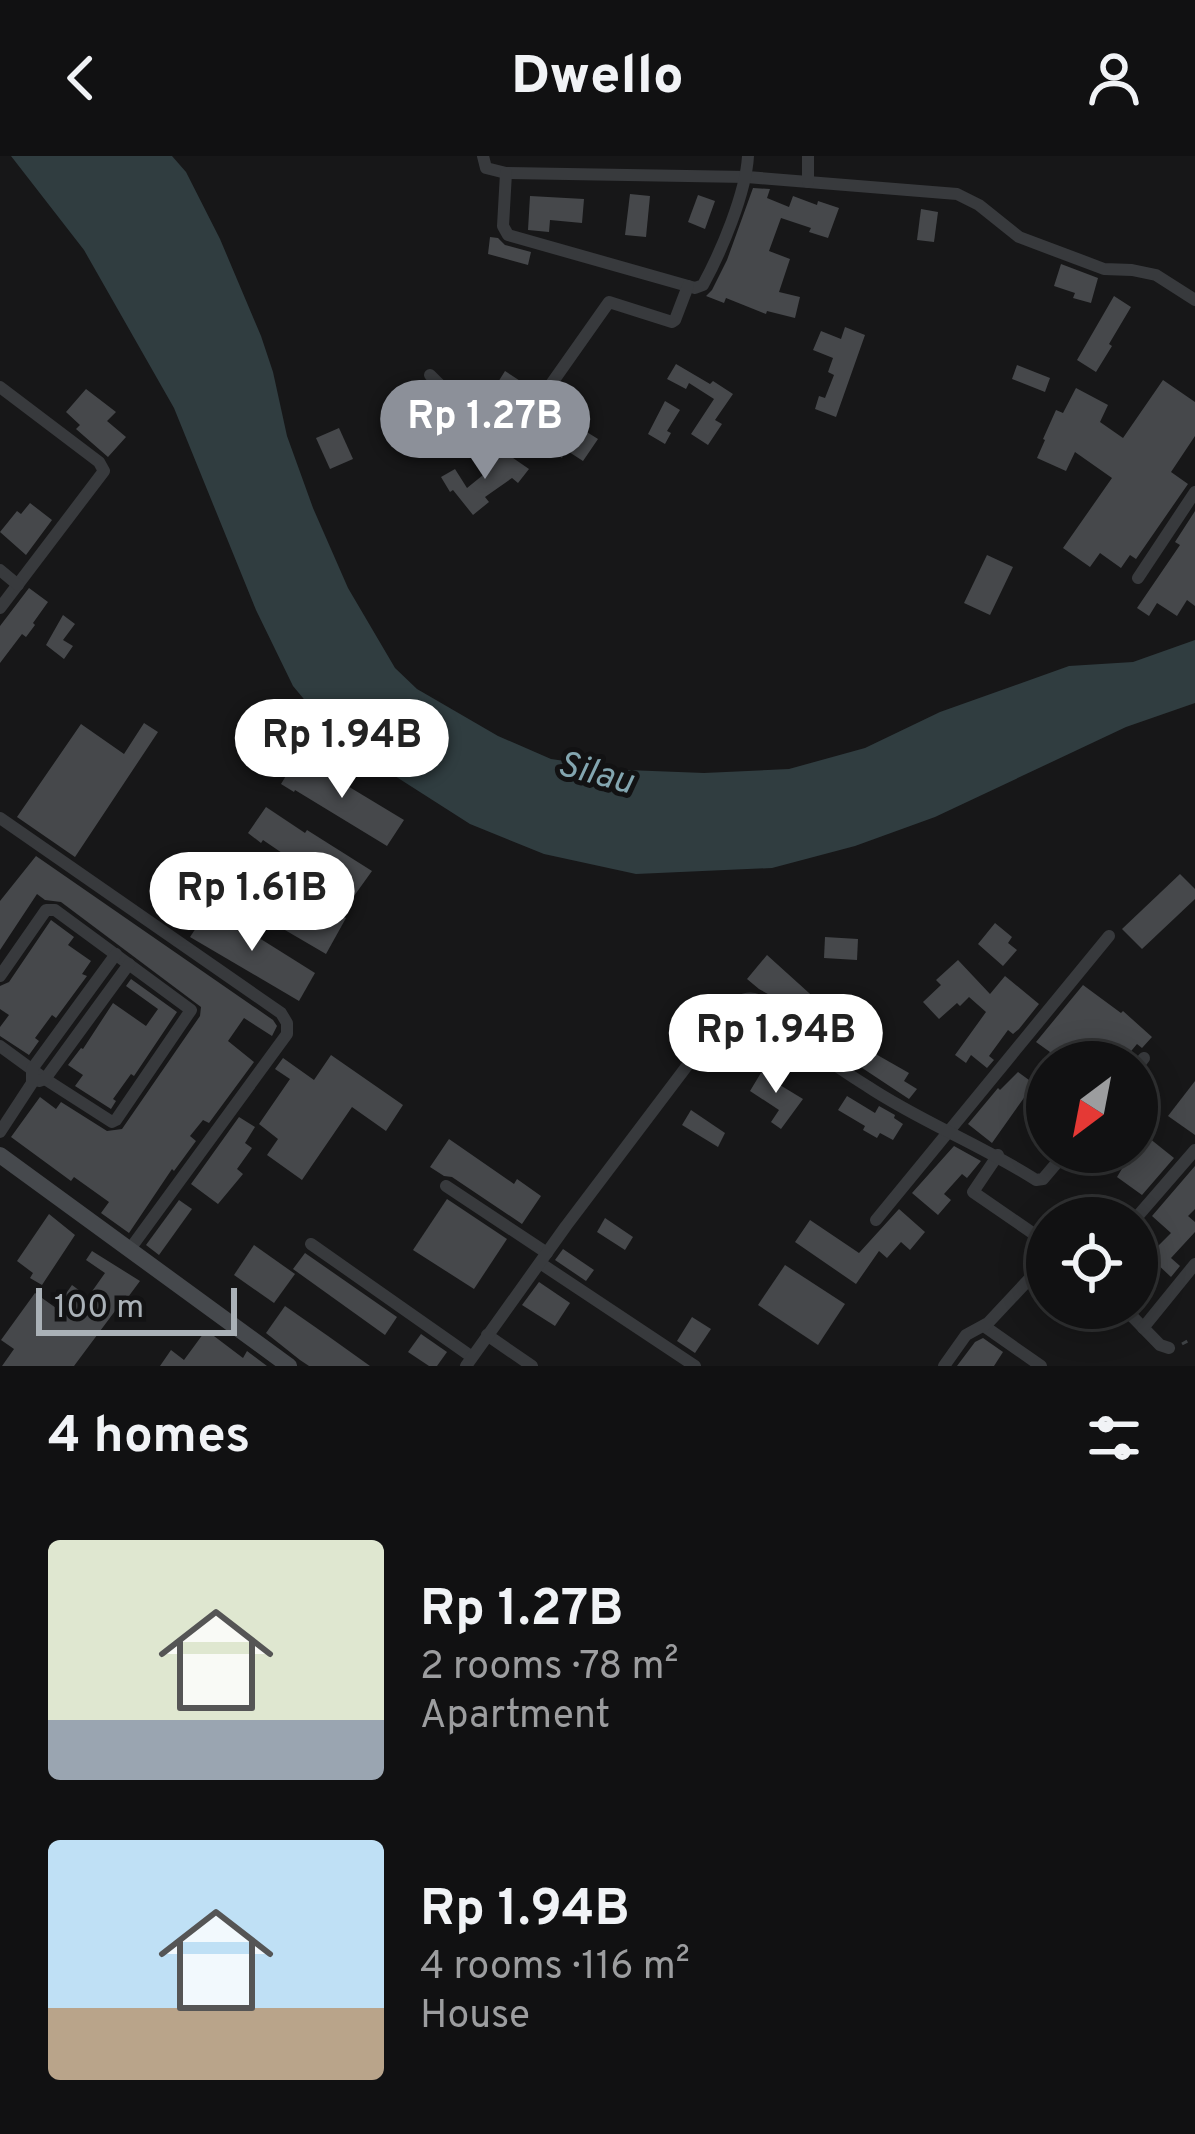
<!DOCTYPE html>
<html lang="en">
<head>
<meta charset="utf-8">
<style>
  body { margin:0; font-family:Overpass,sans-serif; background:#1a1a1b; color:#f1f3f6; height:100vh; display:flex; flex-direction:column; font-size:45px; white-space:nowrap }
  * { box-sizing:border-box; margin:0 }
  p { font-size:39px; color:#9c9d9f }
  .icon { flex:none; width:66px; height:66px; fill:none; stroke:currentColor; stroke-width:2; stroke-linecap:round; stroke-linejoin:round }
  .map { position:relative; height:1210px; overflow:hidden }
  .side { display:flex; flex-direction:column; background:#111112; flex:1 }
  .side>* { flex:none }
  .needle { width:78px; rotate:212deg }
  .tools { position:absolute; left:1026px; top:885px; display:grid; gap:24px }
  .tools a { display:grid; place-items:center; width:132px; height:132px; border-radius:50%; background:#111112; box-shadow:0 6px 30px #0003,0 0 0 3px #303132; font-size:60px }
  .scale { position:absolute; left:36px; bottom:30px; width:201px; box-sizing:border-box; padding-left:12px; border:6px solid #aab1b7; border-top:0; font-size:33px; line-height:42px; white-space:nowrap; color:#aab1b7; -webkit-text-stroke:9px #121213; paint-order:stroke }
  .price { position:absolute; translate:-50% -102px; padding:0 27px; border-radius:42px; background:#fff; color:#222; font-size:39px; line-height:78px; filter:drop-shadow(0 3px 6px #0008) }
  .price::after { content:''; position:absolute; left:50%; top:72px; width:36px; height:27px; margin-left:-18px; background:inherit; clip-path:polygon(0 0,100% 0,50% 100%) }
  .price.active { background:#8c9099; color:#fff }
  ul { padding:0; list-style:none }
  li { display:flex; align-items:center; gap:36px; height:300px; padding:0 48px }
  li span { display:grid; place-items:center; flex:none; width:336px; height:240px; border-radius:12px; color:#555 }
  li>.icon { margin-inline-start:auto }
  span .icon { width:144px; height:144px; fill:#fffc; stroke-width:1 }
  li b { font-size:51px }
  h2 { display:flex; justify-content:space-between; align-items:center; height:144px; padding:0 48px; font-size:51px }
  header { display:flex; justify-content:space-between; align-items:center; height:156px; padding:0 48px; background:#111112; font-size:54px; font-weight:800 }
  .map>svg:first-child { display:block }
  .water { fill:#303d40 }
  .building { fill:#46484b }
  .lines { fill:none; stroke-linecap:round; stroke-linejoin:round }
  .path { stroke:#3e4144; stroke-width:3; stroke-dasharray:6 9; stroke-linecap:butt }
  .street { stroke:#383a3d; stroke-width:12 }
  .secondary { stroke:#46494d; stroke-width:16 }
  .labels { text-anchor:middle; stroke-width:10; stroke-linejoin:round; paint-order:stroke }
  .water-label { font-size:36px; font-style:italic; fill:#83a6b0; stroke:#121213 }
</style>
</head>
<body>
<header><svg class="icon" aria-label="back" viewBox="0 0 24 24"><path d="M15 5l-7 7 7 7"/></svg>Dwello<svg class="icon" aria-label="person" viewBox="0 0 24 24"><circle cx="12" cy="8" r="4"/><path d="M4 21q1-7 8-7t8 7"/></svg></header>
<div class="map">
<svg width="1195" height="1210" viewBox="0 0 1195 1210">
  <rect width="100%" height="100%" fill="#171718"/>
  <!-- water -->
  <path class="water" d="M11,0h161l14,16 34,67 41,97 12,36 14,64 26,72 35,80 47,80 22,21 81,47 53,23 76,11 77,3 85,-4 76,-21 75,-36 129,-46 64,-4 62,-22v63l-69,24 -191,90 -80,29 -83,22 -136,6 -92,-20 -74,-30 -97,-62 -50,-40 -30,-36 -37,-76 -82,-202 -90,-158z"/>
  <!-- building -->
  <g class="building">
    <path d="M753,32l17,1 -3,9 22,9 4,-11 24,9 1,-4 21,7 -11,30 -19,-6 2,-4 -30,-10 -12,33 21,8 -11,33 21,5 -5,21 -28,-7 -1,3 -40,-16 -2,5 -18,-7 6,-6 15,-30z"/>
    <path d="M630,38l20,2 -4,41 -21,-2z"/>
    <path d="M698,39l17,6 -10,28 -17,-7z"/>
    <path d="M530,40l54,3 -2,24 -32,-3 -1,12 -21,-2z"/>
    <path d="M921,53l17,3 -4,30 -17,-2z"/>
    <path d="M490,81l8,1 7,7 26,7 -3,13 -40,-11z"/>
    <path d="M1061,108l37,14 -7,25 -18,-5 2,-5 -21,-7z"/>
    <path d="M1114,140l17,11 -22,37 3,2 -16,26 -19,-12z"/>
    <path d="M845,171l20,8 -29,82 -21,-8 4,-13 6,2 9,-23 -6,-3 5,-14 -20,-8 8,-19 20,8z"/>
    <path d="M676,208l34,20 3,-3 20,13 -18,26 7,4 -14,21 -17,-11 23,-35 -25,-16 -3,6 -19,-10z"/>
    <path d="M1017,209l33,13 -5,14 -33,-13z"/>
    <path d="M505,215l29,19 -10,15 -29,-18z"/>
    <path d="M1163,224l32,22v34l-24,36 17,12 -52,75 -6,-4 -9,13 -21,-15 -10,14 -27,-19 49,-70 -37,-26 -9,19 -29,-13 8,-18 -2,-1 13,-29 7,3 13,-25 32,17 -8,17 23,16z"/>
    <path d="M86,233l30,23 -9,9 19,16 -18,20 -32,-28 4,-4 -14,-13z"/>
    <path d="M665,245l15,9 -13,21 4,2 -6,11 -17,-10z"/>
    <path d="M541,261l35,22 6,-10 16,10 -15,22 -17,-11 -4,8 -16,-10 -2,5 -14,-9 4,-6 -6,-4z"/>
    <path d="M339,272l14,31 -23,10 -14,-31z"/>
    <path d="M503,295l26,18 -11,14 -6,-5 -27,19 4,5 -16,13 -20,-25 -3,2 -9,-15 14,-8 12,19 21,-17z"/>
    <path d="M30,347l22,17 -26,35 -26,-23 17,-21 4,3z"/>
    <path d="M1195,355v95l-8,-6 -10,16 -20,-13 -8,13 -12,-8 43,-63 -5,-3z"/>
    <path d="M987,399l26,12 -23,48 -26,-12z"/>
    <path d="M29,432l19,14 -15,21 2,2 -9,12 -4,-3 -22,29v-37z"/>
    <path d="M63,459l12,9 -12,16 10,6 -9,13 -18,-14z"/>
    <path d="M144,567l14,9 -83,125 -58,-40 64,-93 43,30z"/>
    <path d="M298,600l106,64 -17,26 -92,-56 -1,2 -13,-8z"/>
    <path d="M266,651l39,26 2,-3 65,41 -18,25 -21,-15 -1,2 -23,-16 -2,3 -44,-30 -2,3 -13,-10z"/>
    <path d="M36,700l237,164 4,6 -5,10 -28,-18 -16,23 26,21 -45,61 -6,-3 -13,16 6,5 -22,30 -2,-2 -43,64 -28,-20 8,-11 -35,-25 -3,4 -60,-44 29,-40 16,12 5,-7 46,29 15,-2 78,-113 1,-9 -140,-105 -16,-2 -8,-6 -37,56v-49z"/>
    <path d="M249,706l97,56 -20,36 -65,-38 2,-2 -33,-21z"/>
    <path d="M1180,718l15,15v10l-53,50 -20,-20z"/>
    <path d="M210,751l105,66 -16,28 -109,-64z"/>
    <path d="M51,764l23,17 -6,8 23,16 -9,13 5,2 -31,42 -4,-3 -17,23 4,3 -10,14 -29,-19v-9l9,-12 -9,-6v-23l9,-4z"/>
    <path d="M995,767l17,14 -4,6 9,7 -14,16 -25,-22z"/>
    <path d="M825,781l33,2 -1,21 -33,-2z"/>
    <path d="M767,799l52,47 -17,18 -20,-18 -23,-13 -12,-10z"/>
    <path d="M958,804l32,34 15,-18 34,28 -20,25 -6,5 -5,-4 -19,26 5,4 -7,8 -16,-13 -5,8 -11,-8 31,-43 -17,-15 -9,9 -3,-3 -18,16 -16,-17 18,-17 -5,-5z"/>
    <path d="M131,823l46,33 -43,64 -3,-2 -18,25 3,2 -5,8 -36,-23 8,-11 -15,-10 13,-17 2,1 30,-46 33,23 12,-17 -32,-23z"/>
    <path d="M1083,829l38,28 2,-2 29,26 -10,11 -5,-4 -15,18h-75v48l-21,-15 -34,48 -24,-19 30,-36 2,2 18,-18 11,8 21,-28 -14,-10z"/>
    <path d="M835,872l17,9 -1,3 58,33 -5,8 13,8 -8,10 -83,-55z"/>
    <path d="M331,899l72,50 -17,26 -34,-24 -50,73 -35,-25 11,-16 -19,-15 31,-45 -15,-10 8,-11 31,22z"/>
    <path d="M765,910l15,9 -5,7 28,17 -22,30 -10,-7 8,-12 -29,-19z"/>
    <path d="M1195,925v54l-27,-19z"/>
    <path d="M847,940l28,17 4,-7 16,9 -1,3 9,6 -10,16 -13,-7 -3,5 -14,-8 2,-4 -27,-16z"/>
    <path d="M691,954l34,23 -7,14 -36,-22z"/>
    <path d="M239,961l16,10 -10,16 7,5 -15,21 6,5 -25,30 -27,-20z"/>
    <path d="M1149,982l25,20 -32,37 -25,-18 15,-25h7z"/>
    <path d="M449,983l65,45 3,-5 24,17 -19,28 -70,-47 -8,-1 -14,-9z"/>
    <path d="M954,990l27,15 -14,17 -5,-4 -18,20 7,6 -13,15 -26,-22z"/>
    <path d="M1195,1010v43l-7,7 7,6v10l-24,26 9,8 -9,11 -17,-16 -17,18v-49l19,18 15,-15 -19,-17z"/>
    <path d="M447,1043l60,40 -33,50 -61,-39z"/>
    <path d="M179,1044l13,9 -33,46 -13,-10z"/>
    <path d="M899,1053l26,23 -15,18 -9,-8 -14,16 -8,-7 -23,33 -61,-42 15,-22 49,33z"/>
    <path d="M49,1058l26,21 -33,50 -12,-7 3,-5 -16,-12z"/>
    <path d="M605,1062l28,19 -8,13 -28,-18z"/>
    <path d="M254,1089l41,29 -21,29 -40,-28z"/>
    <path d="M563,1093l31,21 -8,11 -31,-21z"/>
    <path d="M92,1095l48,30 -23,31 -2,-1 -41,55h-72l12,-17 -13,-9 34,-47 21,15 16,-23 16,12 17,-24 -19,-13z"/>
    <path d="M305,1097l92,64 -12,18 -92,-66z"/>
    <path d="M785,1109l60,39 -27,41 -60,-40z"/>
    <path d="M539,1126l31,21 -15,23 -33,-21z"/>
    <path d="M285,1150l43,30 42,30h-61l-9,-6 -34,-27z"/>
    <path d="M692,1161l19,12 -16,24 -18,-12z"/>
    <path d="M206,1174l37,28 4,-7 20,15h-107l11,-16 13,10z"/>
    <path d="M421,1178l26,18 -10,14h-8l-21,-14z"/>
    <path d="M983,1182l20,14 -9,14h-37l18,-24z"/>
  </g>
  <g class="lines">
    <!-- path -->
    <path class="path" d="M1182,1188l13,-7"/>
    <!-- street -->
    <g class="street">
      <path d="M483,0l3,12 20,5 241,4 210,17 22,11 40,32 85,32 28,1 24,5 39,25"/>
      <path d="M808,0v26"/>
      <path d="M506,17l-3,53 5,9 187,53 8,-3c18,-33 43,-92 45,-129"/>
      <path d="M430,219l42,42 39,24 98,-139 63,20 3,-2 13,-34"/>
      <path d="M0,231l99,75 5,9 -104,137"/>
      <path d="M0,414l18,15"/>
      <path d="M1138,422l57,-86"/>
      <path d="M0,662l281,195 6,10v11l-157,215"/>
      <path d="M0,820l46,-66h9l136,100 -75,110 -4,2 -67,-43 -45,-33"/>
      <path d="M1137,911l7,-9"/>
      <path d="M39,925l6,-2 84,-115"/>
      <path d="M0,976l32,-49v-14l84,-115"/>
      <path d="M998,999l-25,37 74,51"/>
      <path d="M446,1030l101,67"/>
      <path d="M1136,1062l59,-68"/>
      <path d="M876,1064l233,-284"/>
      <path d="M311,1088l161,113"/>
      <path d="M540,1107l155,103"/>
      <path d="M1124,1152l36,37 9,3"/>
      <path d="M984,1170l57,40"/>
      <path d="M1143,1172l52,-64"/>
      <path d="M487,1179l45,31"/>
      <path d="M466,1210l100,-140 161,-213c8,-10 18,-18 31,-13 24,9 44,38 63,54 14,12 30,22 46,32 54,36 113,58 169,94l7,-1 23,-27"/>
      <path d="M944,1210l22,-31 22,-12 59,-63"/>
    </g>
    <!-- secondary -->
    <path class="secondary" d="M0,999l289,211"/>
  </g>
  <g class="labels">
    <!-- water labels -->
    <g class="water-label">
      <text transform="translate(596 615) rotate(15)" y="13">Silau</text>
    </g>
  </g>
</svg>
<div class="tools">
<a><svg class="needle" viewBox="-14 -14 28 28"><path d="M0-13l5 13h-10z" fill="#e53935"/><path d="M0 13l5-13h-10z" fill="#9c9d9f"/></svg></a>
<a><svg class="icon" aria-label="locate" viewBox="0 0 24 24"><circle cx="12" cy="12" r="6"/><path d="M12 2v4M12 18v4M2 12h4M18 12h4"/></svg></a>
</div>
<div class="scale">100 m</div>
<b class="price active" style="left:485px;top:326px">Rp 1.27B</b>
<b class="price" style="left:342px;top:645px">Rp 1.94B</b>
<b class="price" style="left:252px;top:798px">Rp 1.61B</b>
<b class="price" style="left:776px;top:940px">Rp 1.94B</b>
</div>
<section class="side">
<h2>4 homes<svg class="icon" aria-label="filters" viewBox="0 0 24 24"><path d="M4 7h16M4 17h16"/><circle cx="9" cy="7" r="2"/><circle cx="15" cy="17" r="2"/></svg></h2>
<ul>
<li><span style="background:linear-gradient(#dfe7d0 75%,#9aa5b1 0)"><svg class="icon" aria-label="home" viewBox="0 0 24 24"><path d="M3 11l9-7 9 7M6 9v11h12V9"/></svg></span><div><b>Rp 1.27B</b><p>2 rooms · 78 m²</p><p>Apartment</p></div></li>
<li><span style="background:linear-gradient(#bfe0f5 70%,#b9a48a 0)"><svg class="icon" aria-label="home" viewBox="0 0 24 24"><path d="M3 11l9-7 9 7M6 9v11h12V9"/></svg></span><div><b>Rp 1.94B</b><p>4 rooms · 116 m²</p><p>House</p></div></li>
</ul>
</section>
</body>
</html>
